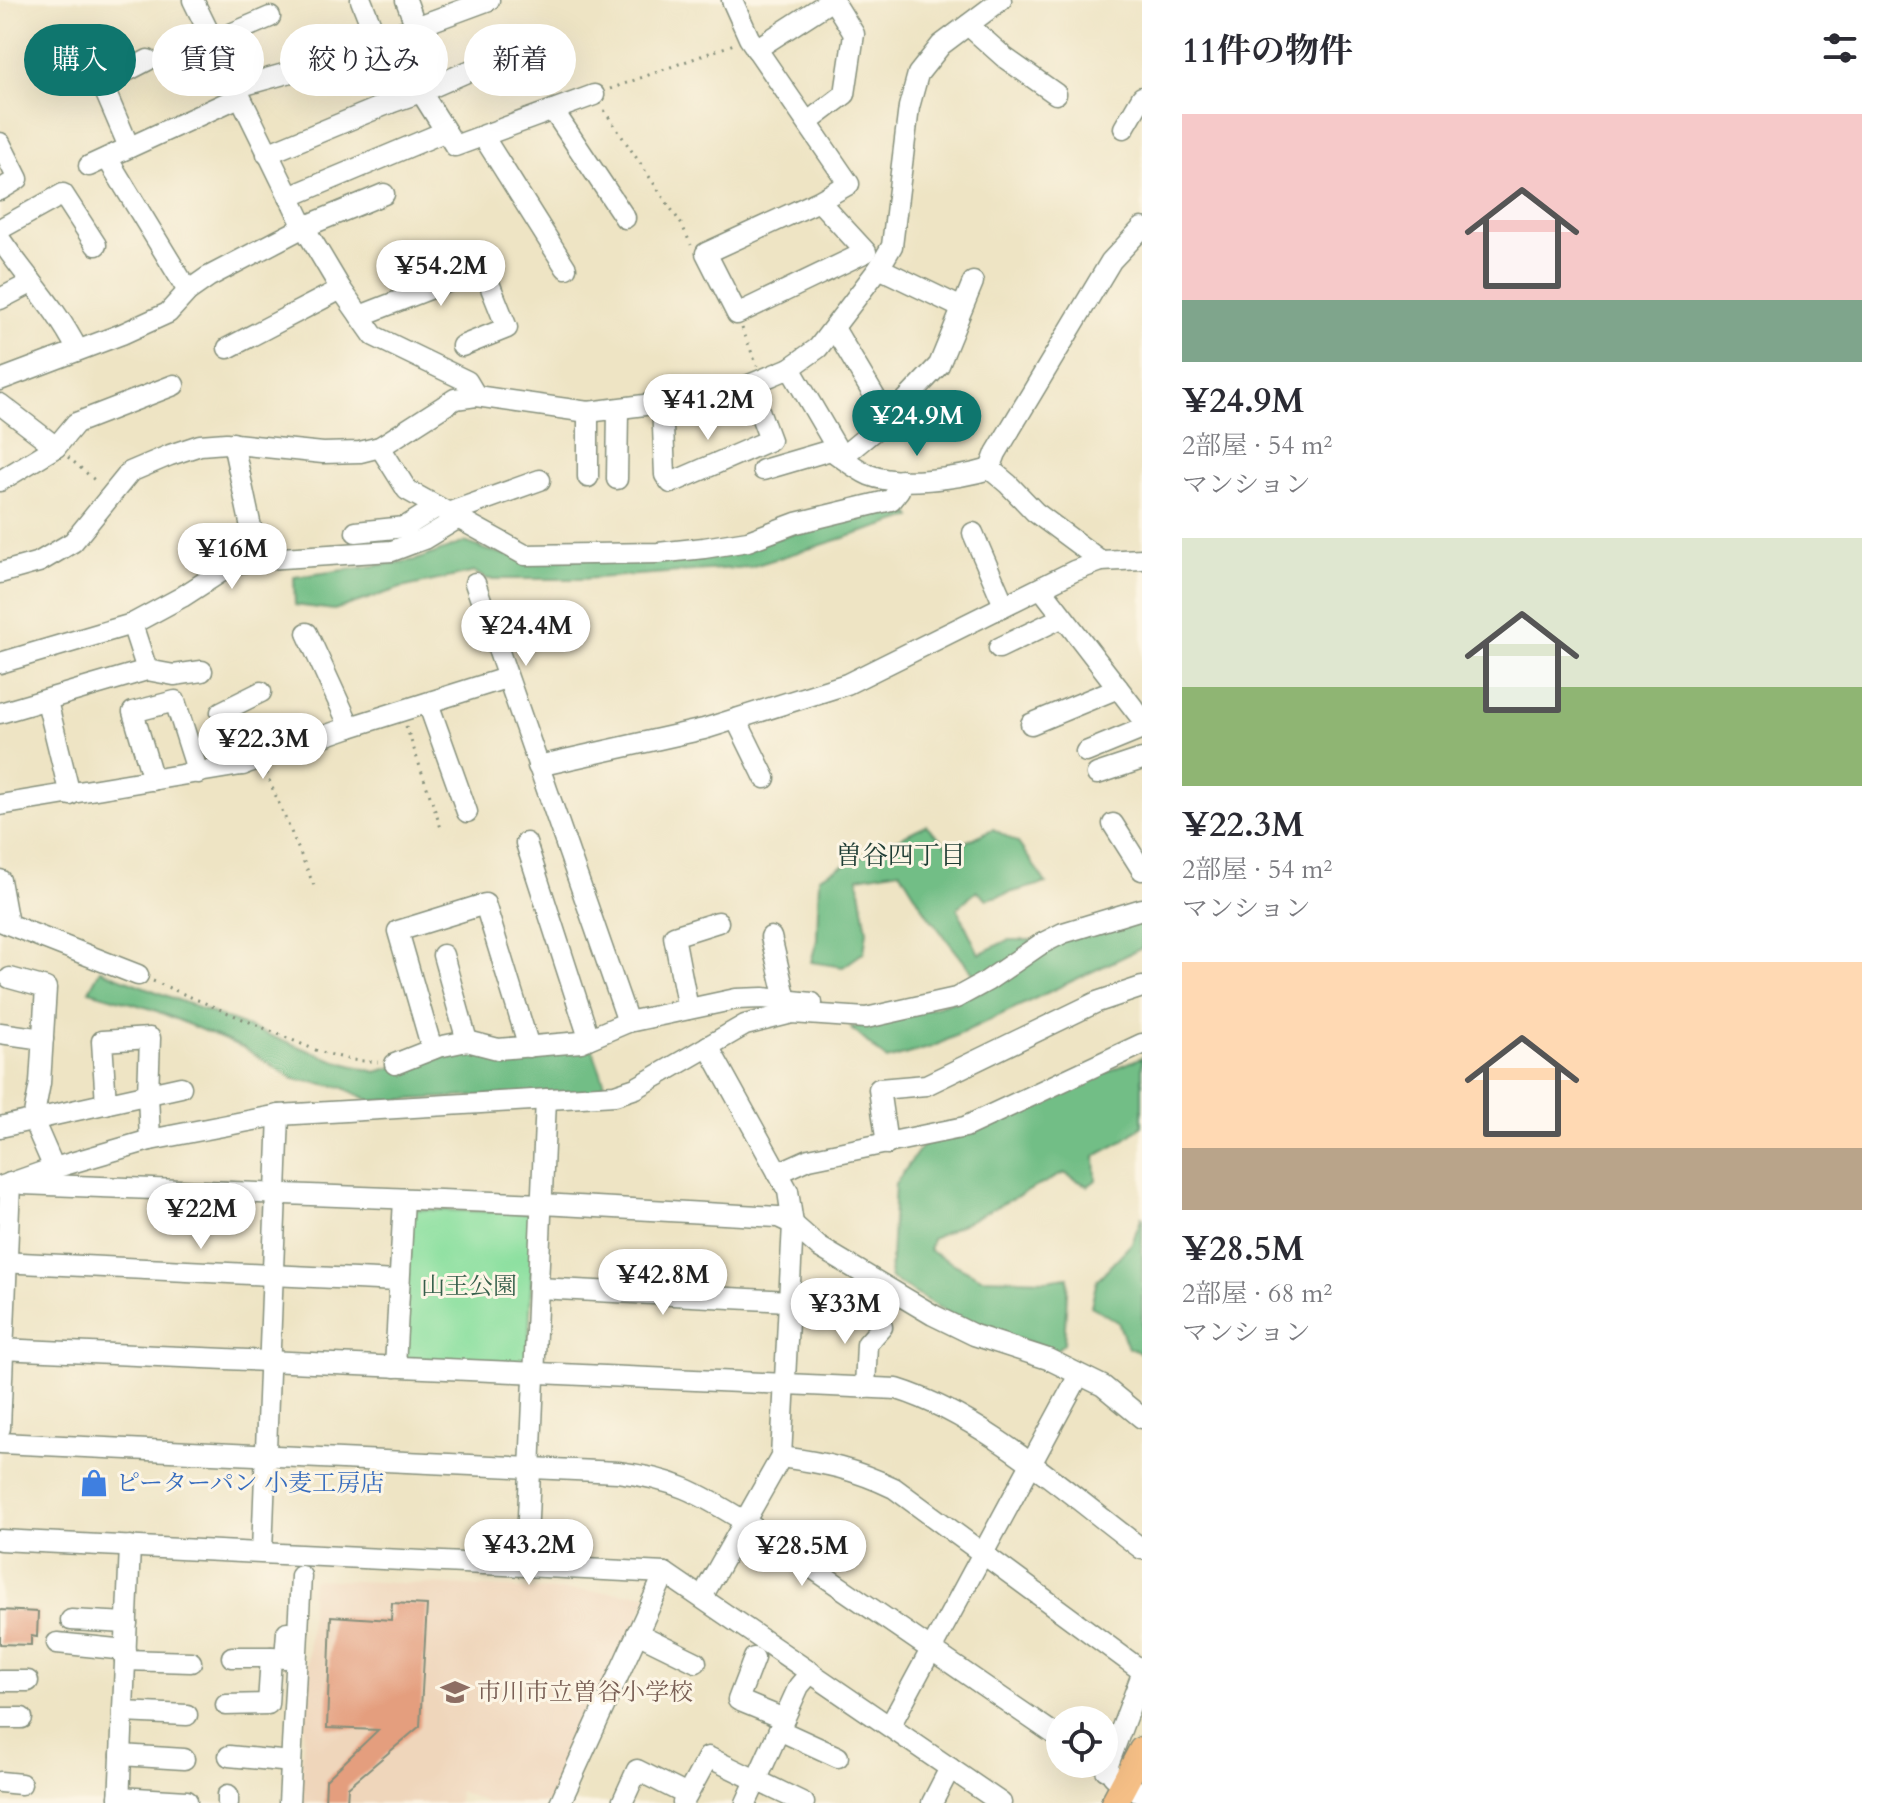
<!DOCTYPE html>
<html lang="ja">
<head>
<meta charset="utf-8">
<style>
  body { margin:0; font-family:Cardo,"Noto Serif JP",serif; background:#f7f7f7; color:#2b2b33; height:100vh; display:flex; flex-direction:column; font-size:30px; white-space:nowrap }
  * { box-sizing:border-box; margin:0 }
  p { font-size:26px; color:#7c7c81 }
  .icon { flex:none; width:44px; height:44px; fill:none; stroke:currentColor; stroke-width:2; stroke-linecap:round; stroke-linejoin:round }
  .map { position:relative; flex:1; overflow:hidden }
  .panel { display:flex; flex-direction:column; background:#fff; width:760px }
  .panel>* { flex:none }
  .hud { position:absolute; left:24px; top:24px; width:760px; height:72px; display:flex; gap:16px }
  .tools { position:absolute; left:1046px; top:1706px; display:grid; gap:16px }
  .tools a { display:grid; place-items:center; width:72px; height:72px; border-radius:50%; background:#fff; box-shadow:0 8px 32px #0002; font-size:40px }
  .price { position:absolute; translate:-50% -68px; padding:0 18px; border-radius:28px; background:#fff; color:#222; font-size:26px; line-height:52px; filter:drop-shadow(0 2px 4px #0008) }
  .price::after { content:''; position:absolute; left:50%; top:48px; width:24px; height:18px; margin-left:-12px; background:inherit; clip-path:polygon(0 0,100% 0,50% 100%) }
  .price.on { background:#0f766e; color:#fff }
  ul { padding:0; list-style:none }
  li { display:grid; align-content:center; gap:16px; height:424px; padding:0 40px }
  li span { display:grid; place-items:center; height:248px; border-radius:0px; color:#555 }
  li>.icon { margin-inline-start:auto }
  span .icon { width:144px; height:144px; fill:#fffc; stroke-width:1 }
  li b { font-size:34px }
  h2 { display:flex; justify-content:space-between; align-items:center; height:96px; padding:0 40px; font-size:34px }
  .pill { padding:0 28px; border-radius:36px; background:#fff; box-shadow:0 8px 32px #0002; font-size:28px; line-height:72px }
  .pill.on { background:#0f766e; color:#fff }
  main { display:flex; flex:1; min-height:0 }
  .map>svg:first-child { display:block }
  .built { fill:#efd6bb }
  .green { fill:#8de0a0; stroke:#568e6a; stroke-width:2 }
  .forest { fill:#72be86; stroke:#487e5d; stroke-width:2 }
  .building { fill:#e49e7e }
  .lines { fill:none; stroke-linecap:round; stroke-linejoin:round }
  .minor-casing { stroke:#86907c; stroke-width:23 }
  .major-casing { stroke:#86907c; stroke-width:29 }
  .path { stroke:#86907c; stroke-width:3; stroke-dasharray:2 6; stroke-linecap:butt }
  .minor { stroke:#fff; stroke-width:20 }
  .major { stroke:#f5bf86; stroke-width:26 }
  .labels { text-anchor:middle; stroke-width:6; stroke-linejoin:round; paint-order:stroke }
  .park-label { font-size:24px; fill:#355e4a; stroke:#fcf5e5 }
  .shop-label { font-size:24px; fill:#366cbe; stroke:#fcf5e5; text-anchor:start }
  .education-label { font-size:24px; fill:#785e54; stroke:#fcf5e5; text-anchor:start }
  .neighbourhood-label { font-size:26px; fill:#1f3d34; stroke:#fcf5e5 }
</style>
</head>
<body>
<main>
<div class="map">
<svg width="1142" height="1803" viewBox="0 0 1142 1803">
  <rect width="100%" height="100%" fill="#fcf5e5"/>
  <filter id="ink" filterUnits="userSpaceOnUse"><feTurbulence type="fractalNoise" baseFrequency=".0125" numOctaves="2"/><feDisplacementMap in="SourceGraphic" scale="16" xChannelSelector="R" yChannelSelector="G"/><feConvolveMatrix kernelMatrix="1 2 1 2 8 2 1 2 1" color-interpolation-filters="sRGB"/></filter>
  <filter id="wash" filterUnits="userSpaceOnUse"><feTurbulence type="fractalNoise" baseFrequency=".006" numOctaves="4" result="noise"/><feDisplacementMap in="SourceGraphic" scale="32" xChannelSelector="R" yChannelSelector="G"/><feGaussianBlur stdDeviation="1.8" result="paint"/><feColorMatrix in="noise" values="0 0 0 0 0 0 0 0 0 0 0 0 0 0 0 0 0 1.4 0 .05"/><feComposite in="paint" operator="in"/></filter>
  <g filter="url(#wash)">
    <rect width="100%" height="100%" fill="#eee4c4"/>
    <!-- built -->
    <path class="built" d="M312,1579l337,15 -96,209h-66l-28,-12 -1,12h-158z"/>
    <!-- green -->
    <path class="green" d="M409,1209l125,4 -6,150 -125,-5z"/>
    <!-- forest -->
    <g class="forest">
      <path d="M903,504l9,13 -162,50 -169,12h-95l-11,-7 -74,16 -67,22 -39,-5 -1,-28 122,-17 49,-18 21,8 48,11 199,-11z"/>
      <path d="M926,825l25,24 42,-20 25,14 28,40 -59,16 -10,-8 -20,17 22,46 29,-14h57l77,-24v32l-210,99 -45,13 -36,-32 87,-22 48,-16 -59,-76 -27,-44 -42,7 9,54 -3,21 -21,15 -32,-5 6,-22 2,-63z"/>
      <path d="M100,970l236,91 40,11 90,-26 126,2 13,36 -9,7 -225,10 -29,-14 -48,-8 -50,-31 -92,-39 -63,-18z"/>
      <path d="M1142,1057v69l-19,15 -28,15 1,24 -8,6 -24,-13 -132,66 -3,12 52,27 65,2 22,-3 -4,66 -9,8 -89,-27 -76,-46 5,-94 27,-38 74,-26z"/>
      <path d="M1142,1216v137l-14,-5 -10,-26 -27,-16 6,-26 35,-37z"/>
    </g>
    <g id="blocks">
      <!-- building -->
      <g class="building">
        <path d="M392,1603l35,2 -7,121 -72,61 -1,16h-22l1,-23 52,-50 -51,-2 4,-112 60,4z"/>
        <path d="M0,1610l38,2 -1,25 -6,-1v9l-31,-1z"/>
      </g>
    </g>
  </g>
  <g filter="url(#ink)">
    <use href="#blocks" fill-opacity="0" stroke="#86907c" stroke-width="2"/>
    <g class="lines">
      <defs>
        <g id="minor">
          <path d="M193,0l111,227 37,62 33,47 93,45 9,15"/>
          <path d="M406,0l10,27 73,-27"/>
          <path d="M732,0l17,38 100,146 -30,17 -113,52 31,61 129,-62 -47,-51"/>
          <path d="M968,25l37,33 51,36"/>
          <path d="M212,42l58,-25"/>
          <path d="M369,42l47,-15"/>
          <path d="M756,49l76,-49"/>
          <path d="M234,88l93,-26 39,-15"/>
          <path d="M421,92l34,54 139,-51"/>
          <path d="M390,103l31,-11 64,-28"/>
          <path d="M553,110l72,108"/>
          <path d="M808,122l37,-28 9,-60 -21,-34"/>
          <path d="M1124,128l18,-31"/>
          <path d="M483,136l83,132"/>
          <path d="M0,143l18,36 -18,11"/>
          <path d="M129,147l-27,-63 46,-24"/>
          <path d="M267,154l123,-51 -24,-56 8,-14 -13,-33"/>
          <path d="M107,158l81,133"/>
          <path d="M89,166l150,-69"/>
          <path d="M289,197l155,-65"/>
          <path d="M0,229l63,-35 33,51"/>
          <path d="M0,239c25,37 57,70 77,110"/>
          <path d="M879,268l83,40"/>
          <path d="M0,299l31,-16"/>
          <path d="M360,316l123,-48 24,60 -45,18"/>
          <path d="M834,328l54,91"/>
          <path d="M228,348l113,-59"/>
          <path d="M790,368l52,89"/>
          <path d="M0,380l122,-46 46,-21 20,-22 20,-14 96,-50 80,-33"/>
          <path d="M662,403l3,72 6,8 99,-43 -20,-54"/>
          <path d="M0,404l56,43"/>
          <path d="M233,443l25,117"/>
          <path d="M380,447l27,43 118,65 133,-2 46,-5 44,-7 48,-18 95,-23 8,-10 2,-10"/>
          <path d="M842,457l46,-38 51,-54 34,-83"/>
          <path d="M990,469l6,-16 115,-192 31,-33"/>
          <path d="M990,469l18,15 27,28 66,49"/>
          <path d="M763,470l68,-20c13,9 25,19 38,25 29,12 91,3 121,-6"/>
          <path d="M588,477v-65"/>
          <path d="M617,479l1,-70"/>
          <path d="M0,481l56,-34 20,-24 98,-38"/>
          <path d="M448,513l92,-33"/>
          <path d="M356,532l49,-5 32,-20"/>
          <path d="M973,533l31,72"/>
          <path d="M0,573l39,-11 34,-20 57,-70 40,-17 30,-10 26,-2 97,10 37,-1 20,-5 75,-48 21,-3 112,16 137,-17 65,-27 28,-20 61,-80 13,-22 17,-139 9,-33 23,-29 60,-45"/>
          <path d="M475,583l153,439"/>
          <path d="M1041,588l101,131"/>
          <path d="M132,624l15,46"/>
          <path d="M307,633l43,94"/>
          <path d="M999,648l64,-31"/>
          <path d="M0,663l132,-39 50,-27 51,-33 33,-5 126,-8 32,-12 33,-20"/>
          <path d="M47,701l23,94"/>
          <path d="M428,703l39,109"/>
          <path d="M0,713l147,-43 27,5 28,-4"/>
          <path d="M736,719l29,59"/>
          <path d="M1031,724l87,-36"/>
          <path d="M1086,752l56,-23"/>
          <path d="M243,765l-22,-53 40,-20"/>
          <path d="M538,766l166,-37 143,-45 227,-113 27,-10 41,-2"/>
          <path d="M1097,774l45,-15"/>
          <path d="M153,780l-20,-68 42,-11 23,72"/>
          <path d="M0,805l241,-40 109,-38 156,-49"/>
          <path d="M1113,824l29,46"/>
          <path d="M526,843l63,195"/>
          <path d="M0,880l8,44"/>
          <path d="M0,921l138,54"/>
          <path d="M771,937l15,63"/>
          <path d="M443,955l24,86"/>
          <path d="M10,978l36,10 -6,95 -7,37 21,48"/>
          <path d="M688,1009l-14,-73 44,-14"/>
          <path d="M0,1033l43,6"/>
          <path d="M432,1049l-34,-118 87,-27 44,143"/>
          <path d="M395,1064l43,-17 29,-6 31,8 83,-7 47,-20 108,-23 27,-1 49,5"/>
          <path d="M106,1104l-4,-63 48,-3 -2,56 2,46"/>
          <path d="M0,1127l181,-40"/>
          <path d="M887,1144l-8,-55 47,-4 171,-83 45,-15"/>
          <path d="M778,1173l31,-14 156,-32 177,-83"/>
          <path d="M22,1184l520,20 236,13 15,7 26,23 114,68 41,20 74,24 55,27 39,32"/>
          <path d="M0,1187l54,-19 96,-28 129,-25 336,-20 21,-7 109,-63 47,-12 74,5 90,-20 31,-17 54,-37 22,-11 79,-24"/>
          <path d="M0,1262l398,19"/>
          <path d="M538,1288l251,13"/>
          <path d="M0,1349l897,40c85,26 173,106 245,160"/>
          <path d="M395,1367l9,-168"/>
          <path d="M865,1388l2,-44 15,-17"/>
          <path d="M0,1428l10,-245"/>
          <path d="M0,1443l618,29c56,7 79,20 126,49l316,217"/>
          <path d="M781,1457c45,6 73,12 113,31l248,183"/>
          <path d="M0,1540l665,33 336,230"/>
          <path d="M262,1552l17,-437"/>
          <path d="M526,1564l20,-465"/>
          <path d="M702,1597l79,-140 12,-233 -5,-33 -80,-145"/>
          <path d="M71,1620l56,3"/>
          <path d="M637,1633l59,29"/>
          <path d="M57,1643l69,7"/>
          <path d="M232,1657h39"/>
          <path d="M754,1658l-16,42 46,19"/>
          <path d="M125,1660l66,2"/>
          <path d="M0,1681h28"/>
          <path d="M226,1705l42,-1 3,-47 14,1 2,-26"/>
          <path d="M123,1712l64,3"/>
          <path d="M0,1718h22"/>
          <path d="M890,1726l189,-351"/>
          <path d="M779,1730l59,27"/>
          <path d="M121,1755l63,4"/>
          <path d="M229,1756l62,6"/>
          <path d="M1106,1770l36,-96"/>
          <path d="M1113,1776l10,8 19,9"/>
          <path d="M0,1782l21,2"/>
          <path d="M119,1797l68,4"/>
          <path d="M119,1803l11,-257"/>
          <path d="M228,1803v-8"/>
          <path d="M289,1803l12,-227"/>
          <path d="M560,1803l105,-230"/>
          <path d="M622,1803l15,-33 50,25"/>
          <path d="M683,1803l25,-46 96,46"/>
          <path d="M746,1803l53,-117 12,-14"/>
          <path d="M932,1803l18,-35"/>
        </g>
        <path id="major" d="M1114,1803l28,-53"/>
      </defs>
      <!-- minor casing -->
      <use href="#minor" class="minor-casing"/>
      <!-- major casing -->
      <use href="#major" class="major-casing"/>
      <!-- path -->
      <g class="path">
        <path d="M610,89l124,-45"/>
        <path d="M604,110l78,115 9,20"/>
        <path d="M742,328l15,38"/>
        <path d="M68,457l30,26"/>
        <path d="M406,726l36,105"/>
        <path d="M266,773l49,115"/>
        <path d="M153,981l165,70 33,9 27,2"/>
      </g>
      <!-- minor -->
      <use href="#minor" class="minor"/>
      <!-- major -->
      <use href="#major" class="major"/>
    </g>
  </g>
  <!-- icons -->
  <defs>
    <symbol id="shop-bare" viewBox="-9 -9 18 18"><path d="M-5-2.5h2.3a2.7 3.5 0 0 1 5.4 0H5L5.5 6h-11ZM-1.5-2.5h3a1.5 2.3 0 0 0-3 0Z" fill="#3f7fe0" stroke="#fcf5e5" stroke-width="2.5" paint-order="stroke"/></symbol>
    <symbol id="school-bare" viewBox="-9 -9 18 18"><path d="M0-5L7-2L0 1L-7-2ZM-4 1L0 2.5L4 1V4Q0 6-4 4Z" fill="#8d6e63" stroke="#fcf5e5" stroke-width="2.5" paint-order="stroke"/></symbol>
  </defs>
  <g fill-rule="evenodd">
    <use href="#shop-bare" x="74" y="1463" width="40" height="40"/>
    <use href="#school-bare" x="435" y="1672" width="40" height="40"/>
  </g>
  <g class="labels">
    <!-- park labels -->
    <g class="park-label">
      <text x="469" y="1294">山王公園</text>
    </g>
    <!-- shop labels -->
    <g class="shop-label">
      <text x="116" y="1491">ピーターパン 小麦工房店</text>
    </g>
    <!-- education labels -->
    <g class="education-label">
      <text x="477" y="1700">市川市立曽谷小学校</text>
    </g>
    <!-- neighbourhood labels -->
    <g class="neighbourhood-label">
      <text x="901" y="864">曽谷四丁目</text>
    </g>
  </g>
</svg>
<div class="tools">
<a><svg class="icon" aria-label="locate" viewBox="0 0 24 24"><circle cx="12" cy="12" r="6"/><path d="M12 2v4M12 18v4M2 12h4M18 12h4"/></svg></a>
</div>
<b class="price" style="left:441px;top:308px">¥54.2M</b>
<b class="price" style="left:708px;top:442px">¥41.2M</b>
<b class="price on" style="left:917px;top:458px">¥24.9M</b>
<b class="price" style="left:232px;top:591px">¥16M</b>
<b class="price" style="left:526px;top:668px">¥24.4M</b>
<b class="price" style="left:263px;top:781px">¥22.3M</b>
<b class="price" style="left:201px;top:1251px">¥22M</b>
<b class="price" style="left:663px;top:1317px">¥42.8M</b>
<b class="price" style="left:845px;top:1346px">¥33M</b>
<b class="price" style="left:529px;top:1587px">¥43.2M</b>
<b class="price" style="left:802px;top:1588px">¥28.5M</b>
<div class="hud">
<a class="pill on">購入</a>
<a class="pill">賃貸</a>
<a class="pill">絞り込み</a>
<a class="pill">新着</a>
</div>
</div>
<section class="panel">
<h2>11件の物件<svg class="icon" aria-label="filters" viewBox="0 0 24 24"><path d="M4 7h16M4 17h16"/><circle cx="9" cy="7" r="2"/><circle cx="15" cy="17" r="2"/></svg></h2>
<ul>
<li><span style="background:linear-gradient(#f6c9c9 75%,#7fa58c 0)"><svg class="icon" aria-label="home" viewBox="0 0 24 24"><path d="M3 11l9-7 9 7M6 9v11h12V9"/></svg></span><div><b>¥24.9M</b><p>2部屋 · 54 m²</p><p>マンション</p></div></li>
<li><span style="background:linear-gradient(#dfe7d0 60%,#8fb573 0)"><svg class="icon" aria-label="home" viewBox="0 0 24 24"><path d="M3 11l9-7 9 7M6 9v11h12V9"/></svg></span><div><b>¥22.3M</b><p>2部屋 · 54 m²</p><p>マンション</p></div></li>
<li><span style="background:linear-gradient(#ffd9b3 75%,#b9a48a 0)"><svg class="icon" aria-label="home" viewBox="0 0 24 24"><path d="M3 11l9-7 9 7M6 9v11h12V9"/></svg></span><div><b>¥28.5M</b><p>2部屋 · 68 m²</p><p>マンション</p></div></li>
</ul>
</section>
</main>
</body>
</html>
